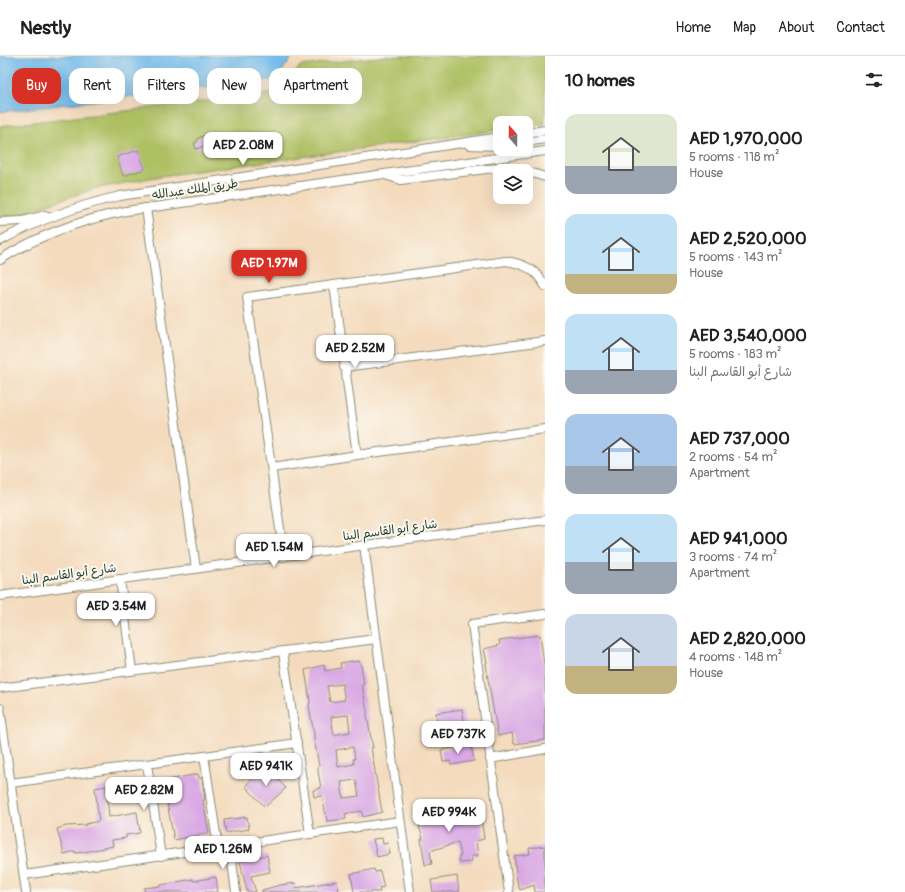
<!DOCTYPE html>
<html lang="en">
<head>
<meta charset="utf-8">
<style>
  body { margin:0; font-family:Pangolin,"Playpen Sans Arabic",sans-serif; background:#f2f2f2; color:#202124; height:100vh; display:flex; flex-direction:column; font-size:15px; white-space:nowrap }
  * { box-sizing:border-box; margin:0 }
  p { font-size:13px; color:#757577 }
  .icon { flex:none; width:22px; height:22px; fill:none; stroke:currentColor; stroke-width:2; stroke-linecap:round; stroke-linejoin:round }
  .map { position:relative; flex:1; overflow:hidden }
  .details { display:flex; flex-direction:column; background:#fff; width:360px }
  .details>* { flex:none }
  .banner { position:absolute; left:12px; top:12px; width:380px; height:36px; display:flex; gap:8px }
  .needle { width:26px; rotate:340deg }
  .fabs { position:absolute; left:493px; top:60px; display:grid; gap:8px }
  .fabs a { display:grid; place-items:center; width:40px; height:40px; border-radius:8px; background:#fff; box-shadow:0 4px 16px #0002; font-size:20px }
  .price { position:absolute; translate:-50% -34px; padding:0 9px; border-radius:8px; background:#fff; color:#222; font-size:13px; line-height:26px; filter:drop-shadow(0 1px 2px #0008) }
  .price::after { content:''; position:absolute; left:50%; top:24px; width:12px; height:9px; margin-left:-6px; background:inherit; clip-path:polygon(0 0,100% 0,50% 100%) }
  .price.on { background:#d93025; color:#fff }
  ul { padding:0; list-style:none }
  li { display:flex; align-items:center; gap:12px; height:100px; padding:0 20px }
  li span { display:grid; place-items:center; flex:none; width:112px; height:80px; border-radius:12px; color:#555 }
  li>.icon { margin-inline-start:auto }
  span .icon { width:48px; height:48px; fill:#fffc; stroke-width:1 }
  li b { font-size:17px }
  h2 { display:flex; justify-content:space-between; align-items:center; height:48px; padding:0 20px; font-size:17px }
  .pill { padding:0 14px; border-radius:12px; background:#fff; box-shadow:0 4px 16px #0002; font-size:14px; line-height:36px }
  .pill.on { background:#d93025; color:#fff }
  header { display:flex; align-items:center; gap:24px; box-sizing:border-box; height:56px; padding:0 20px; background:#fff; border-bottom:1px solid #e0e0e0 }
  header strong { font-size:19px }
  nav { display:flex; gap:22px; margin-inline-start:auto; font-size:14px }
  main { display:flex; flex:1; min-height:0 }
  .map>svg:first-child { display:block }
  .green { fill:#afc064; stroke:#677e4c }
  .water { fill:#75bded; stroke:#4a7d90 }
  .building { fill:#d9a8e5; fill-rule:evenodd }
  .lines { fill:none; stroke-linecap:round; stroke-linejoin:round }
  .minor-casing { stroke:#8a8c79; stroke-width:10 }
  .minor { stroke:#fff; stroke-width:8 }
  .labels { text-anchor:middle; stroke-width:4; stroke-linejoin:round; paint-order:stroke }
  .street-label { font-size:12px; fill:#1f3d34; stroke:#fbf7ec }
</style>
</head>
<body>
<header>
<strong>Nestly</strong>
<nav><a>Home</a><a>Map</a><a>About</a><a>Contact</a></nav>
</header>
<main>
<div class="map">
<svg width="545" height="836" viewBox="0 0 545 836">
  <rect width="100%" height="100%" fill="#fbf7ec"/>
  <filter id="ink" filterUnits="userSpaceOnUse"><feTurbulence type="fractalNoise" baseFrequency=".025" numOctaves="2"/><feDisplacementMap in="SourceGraphic" scale="8" xChannelSelector="R" yChannelSelector="G"/><feConvolveMatrix kernelMatrix="1 2 1 2 8 2 1 2 1" color-interpolation-filters="sRGB"/></filter>
  <filter id="wash" filterUnits="userSpaceOnUse"><feTurbulence type="fractalNoise" baseFrequency=".012" numOctaves="4" result="noise"/><feDisplacementMap in="SourceGraphic" scale="16" xChannelSelector="R" yChannelSelector="G"/><feGaussianBlur stdDeviation="0.9" result="paint"/><feColorMatrix in="noise" values="0 0 0 0 0 0 0 0 0 0 0 0 0 0 0 0 0 1.4 0 .05"/><feComposite in="paint" operator="in"/></filter>
  <g filter="url(#wash)">
    <rect width="100%" height="100%" fill="#f4dbbe"/>
    <!-- green -->
    <path class="green" d="M387,0h158v68l-19,2v-3h-26v7l-339,46 -67,13 -43,14 -26,10 -18,4h-7v-91l282,-34 18,-26z"/>
    <!-- water -->
    <path class="water" d="M0,0h293l-17,23 -276,33z"/>
    <g id="blocks">
      <!-- building -->
      <g class="building">
        <path d="M206,79l3,6 -3,1 -1,4 -9,3 -2,-6 3,-1 1,-4z"/>
        <path d="M138,94l7,19 -22,7 -6,-19z"/>
        <path d="M540,579l5,36v69l-31,4 -2,-11 -14,3 -10,-57 -2,-16h1l-3,-14 16,-4 -1,-5z"/>
        <path d="M352,605v1l7,-1 2,5 3,18 -2,1 5,26v5l5,27 1,5h-2l11,64 -19,5 -1,-6 -17,3 1,5 -19,2 -5,-25 -8,1 -1,-7 8,-2 -3,-17v-5h1l-5,-27v-5l-5,-28 1,-5 -5,-31 19,-5 1,6 16,-3 -1,-5zM342,628l3,16 -15,2 -3,-16zM348,659l2,17 -16,3 -3,-18zM353,691l2,12h-2l1,5 -16,3 -2,-17zM356,724l3,16 -16,2 -2,-16z"/>
        <path d="M462,653l3,17 -27,5 -2,-18z"/>
        <path d="M471,689l3,16 -23,4 -1,-4 -7,1 -2,-12z"/>
        <path d="M266,711l20,21 -21,19 -20,-21z"/>
        <path d="M198,718l1,4h3l3,22h-2l6,33 -35,7 -11,-59z"/>
        <path d="M106,730l3,31 28,-5 3,21 -14,2v3l-14,2 1,6 -29,6 -9,1v-2l-11,3 -7,-25 9,-3 20,-1v-1l13,-3 -4,-33z"/>
        <path d="M447,748l4,19 20,-6 1,2 9,-1 3,21 -8,2 2,15h-7l1,6 -13,1v-7h2l-3,-14 -28,9 2,13 -7,1 -4,-26h2l-4,-13h2l-4,-15z"/>
        <path d="M247,761l2,12 -23,4 -2,-13z"/>
        <path d="M382,782l1,6 5,-1 2,11 -13,3 -4,-18z"/>
        <path d="M545,790v46h-10l-1,-7 -14,5 -3,-9 -3,-25 16,-2 -1,-6z"/>
        <path d="M267,799l3,17 -19,4 5,16h-9l-7,-31z"/>
        <path d="M374,813l1,3 5,-1 4,16 -5,1 1,4h-26l-3,-18z"/>
        <path d="M457,820l2,16h-26l-2,-12z"/>
        <path d="M216,821l2,15h-73l-1,-4 17,-2v-1l32,-6v2z"/>
        <path d="M337,825l2,11h-77v-2l18,-5 15,-2 1,5z"/>
      </g>
    </g>
  </g>
  <g filter="url(#ink)">
    <use href="#blocks" fill-opacity="0" stroke="#8a8c79" stroke-width="1"/>
    <g class="lines">
      <defs>
        <g id="minor">
          <path d="M526,77l19,-3"/>
          <path d="M526,86l19,-3"/>
          <path d="M469,89l31,1"/>
          <path d="M526,115l19,6"/>
          <path d="M385,119l16,5 85,-11 14,-1 22,3"/>
          <path d="M146,152l50,361"/>
          <path d="M0,166l22,-1 23,-6"/>
          <path d="M0,185c38,-21 77,-35 120,-45l380,-59"/>
          <path d="M0,204c38,-25 81,-40 126,-49l419,-60"/>
          <path d="M334,229l23,170"/>
          <path d="M344,311l201,-26"/>
          <path d="M272,412l85,-13 188,-26"/>
          <path d="M364,489l46,347"/>
          <path d="M284,501l-37,-260 259,-36c18,3 30,8 39,25"/>
          <path d="M120,523l12,92"/>
          <path d="M0,540l545,-76"/>
          <path d="M283,596l27,182"/>
          <path d="M0,632l376,-49"/>
          <path d="M0,652l26,184"/>
          <path d="M204,700l14,91"/>
          <path d="M490,703l55,-10"/>
          <path d="M147,708l14,92"/>
          <path d="M11,727l286,-40"/>
          <path d="M230,790l6,46"/>
          <path d="M24,819l376,-54"/>
          <path d="M509,836l-37,-268 73,-10"/>
        </g>
      </defs>
      <!-- minor casing -->
      <use href="#minor" class="minor-casing"/>
      <!-- minor -->
      <use href="#minor" class="minor"/>
    </g>
  </g>
  <g class="labels">
    <!-- street labels -->
    <g class="street-label">
      <text transform="translate(195 133) rotate(-8)" y="4">طريق الملك عبدالله</text>
      <text transform="translate(390 474) rotate(-8)" y="4">شارع أبو القاسم البنا</text>
      <text transform="translate(69 518) rotate(-8)" y="4">شارع أبو القاسم البنا</text>
    </g>
  </g>
</svg>
<div class="fabs">
<a><svg class="needle" viewBox="-14 -14 28 28"><path d="M0-13l5 13h-10z" fill="#e53935"/><path d="M0 13l5-13h-10z" fill="#757577"/></svg></a>
<a><svg class="icon" aria-label="layers" viewBox="0 0 24 24"><path d="M12 4l9 5-9 5-9-5zM3 14l9 5 9-5"/></svg></a>
</div>
<b class="price" style="left:243px;top:110px">AED 2.08M</b>
<b class="price on" style="left:269px;top:228px">AED 1.97M</b>
<b class="price" style="left:355px;top:313px">AED 2.52M</b>
<b class="price" style="left:274px;top:512px">AED 1.54M</b>
<b class="price" style="left:116px;top:571px">AED 3.54M</b>
<b class="price" style="left:458px;top:699px">AED 737K</b>
<b class="price" style="left:266px;top:731px">AED 941K</b>
<b class="price" style="left:144px;top:755px">AED 2.82M</b>
<b class="price" style="left:449px;top:777px">AED 994K</b>
<b class="price" style="left:223px;top:814px">AED 1.26M</b>
<div class="banner">
<a class="pill on">Buy</a>
<a class="pill">Rent</a>
<a class="pill">Filters</a>
<a class="pill">New</a>
<a class="pill">Apartment</a>
</div>
</div>
<section class="details">
<h2>10 homes<svg class="icon" aria-label="filters" viewBox="0 0 24 24"><path d="M4 7h16M4 17h16"/><circle cx="9" cy="7" r="2"/><circle cx="15" cy="17" r="2"/></svg></h2>
<ul>
<li><span style="background:linear-gradient(#dfe7d0 65%,#9aa5b1 0)"><svg class="icon" aria-label="home" viewBox="0 0 24 24"><path d="M3 11l9-7 9 7M6 9v11h12V9"/></svg></span><div><b>AED 1,970,000</b><p>5 rooms · 118 m²</p><p>House</p></div></li>
<li><span style="background:linear-gradient(#bfe0f5 75%,#c2b280 0)"><svg class="icon" aria-label="home" viewBox="0 0 24 24"><path d="M3 11l9-7 9 7M6 9v11h12V9"/></svg></span><div><b>AED 2,520,000</b><p>5 rooms · 143 m²</p><p>House</p></div></li>
<li><span style="background:linear-gradient(#bfe0f5 70%,#9aa5b1 0)"><svg class="icon" aria-label="home" viewBox="0 0 24 24"><path d="M3 11l9-7 9 7M6 9v11h12V9"/></svg></span><div><b>AED 3,540,000</b><p>5 rooms · 183 m²</p><p>شارع أبو القاسم البنا</p></div></li>
<li><span style="background:linear-gradient(#a9c7e8 65%,#9aa5b1 0)"><svg class="icon" aria-label="home" viewBox="0 0 24 24"><path d="M3 11l9-7 9 7M6 9v11h12V9"/></svg></span><div><b>AED 737,000</b><p>2 rooms · 54 m²</p><p>Apartment</p></div></li>
<li><span style="background:linear-gradient(#bfe0f5 60%,#9aa5b1 0)"><svg class="icon" aria-label="home" viewBox="0 0 24 24"><path d="M3 11l9-7 9 7M6 9v11h12V9"/></svg></span><div><b>AED 941,000</b><p>3 rooms · 74 m²</p><p>Apartment</p></div></li>
<li><span style="background:linear-gradient(#c9d6e8 65%,#c2b280 0)"><svg class="icon" aria-label="home" viewBox="0 0 24 24"><path d="M3 11l9-7 9 7M6 9v11h12V9"/></svg></span><div><b>AED 2,820,000</b><p>4 rooms · 148 m²</p><p>House</p></div></li>
</ul>
</section>
</main>
</body>
</html>
